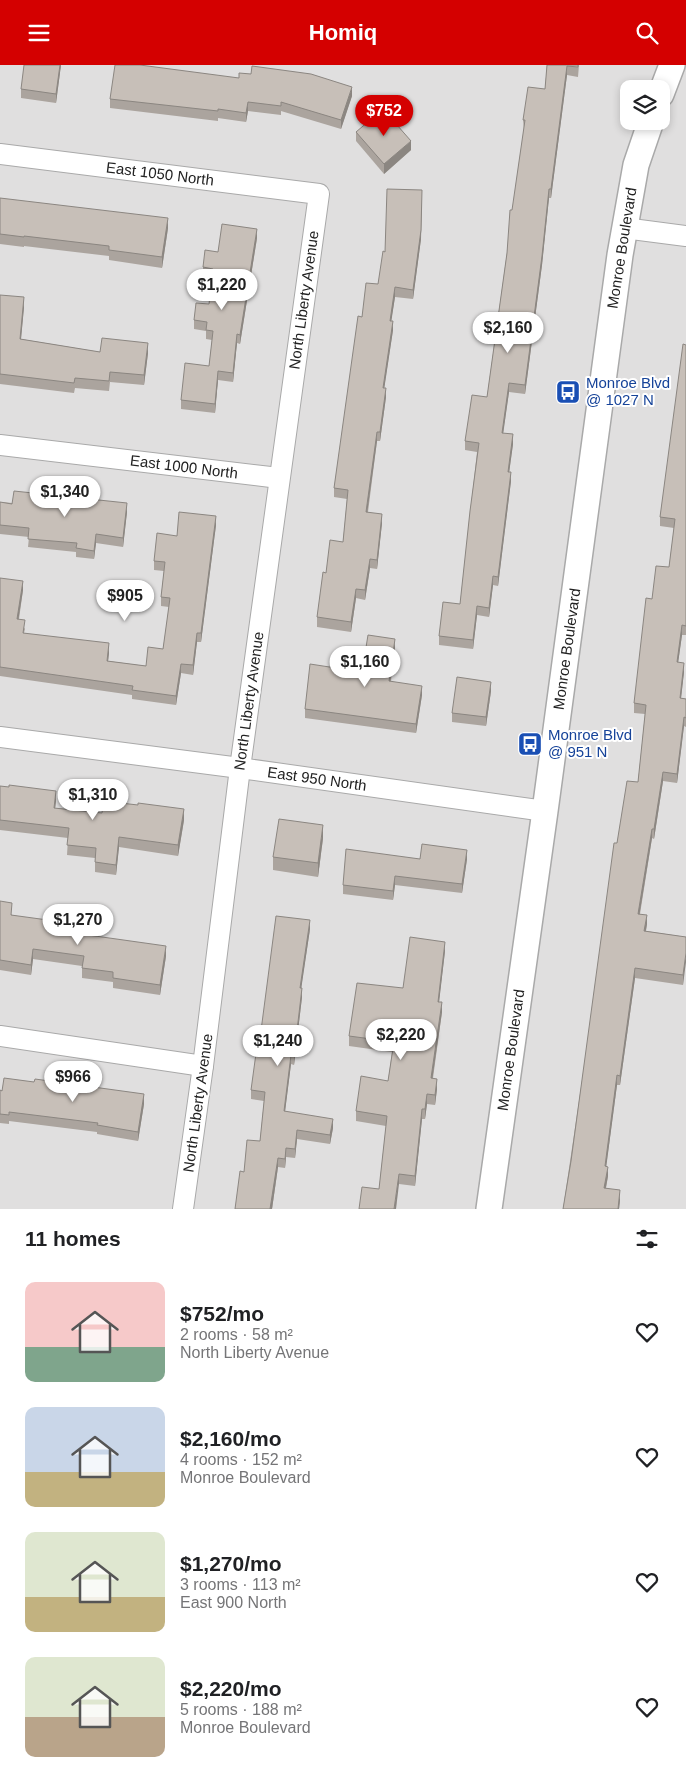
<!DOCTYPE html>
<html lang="en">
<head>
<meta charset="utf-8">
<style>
  body { margin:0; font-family:Arial,sans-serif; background:#f6f6f6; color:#202124; height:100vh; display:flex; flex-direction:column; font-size:19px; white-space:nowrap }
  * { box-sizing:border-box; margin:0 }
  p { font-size:16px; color:#757577 }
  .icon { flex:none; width:28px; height:28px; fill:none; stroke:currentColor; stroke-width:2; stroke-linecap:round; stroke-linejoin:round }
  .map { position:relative; height:1144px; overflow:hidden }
  .side { display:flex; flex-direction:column; background:#fff; flex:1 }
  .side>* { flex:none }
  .buttons { position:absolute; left:620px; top:15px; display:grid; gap:10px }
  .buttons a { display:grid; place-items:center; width:50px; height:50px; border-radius:10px; background:#fff; box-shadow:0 2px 8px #0003; font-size:25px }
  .price { position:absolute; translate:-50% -42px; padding:0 11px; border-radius:18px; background:#fff; color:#222; font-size:16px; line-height:32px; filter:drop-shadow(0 1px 2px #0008) }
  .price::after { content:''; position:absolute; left:50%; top:30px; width:15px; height:11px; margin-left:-8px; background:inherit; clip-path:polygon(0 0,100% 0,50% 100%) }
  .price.current { background:#d40000; color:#fff }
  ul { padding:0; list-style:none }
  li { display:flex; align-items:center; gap:15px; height:125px; padding:0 25px }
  li span { display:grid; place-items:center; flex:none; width:140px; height:100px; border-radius:10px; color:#555 }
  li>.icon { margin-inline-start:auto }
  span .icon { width:60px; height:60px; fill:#fffc; stroke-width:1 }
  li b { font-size:21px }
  h2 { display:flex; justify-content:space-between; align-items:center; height:60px; padding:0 25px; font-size:21px }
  header { display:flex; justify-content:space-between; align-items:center; height:65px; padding:0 25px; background:#d40000; color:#fff; font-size:22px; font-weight:800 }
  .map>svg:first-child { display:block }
  .residential { fill:#e0dfdf; fill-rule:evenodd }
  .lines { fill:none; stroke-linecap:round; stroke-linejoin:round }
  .minor-casing { stroke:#a9a9a9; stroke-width:22 }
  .tertiary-casing { stroke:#a9a9a9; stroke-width:28 }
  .minor { stroke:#fff; stroke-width:20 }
  .tertiary { stroke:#fff; stroke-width:25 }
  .wall { fill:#aba49e }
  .shaded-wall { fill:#8b8681 }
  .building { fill:#c7bfb8; stroke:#8b8681 }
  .labels { text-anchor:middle; stroke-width:4; stroke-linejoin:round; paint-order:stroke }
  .street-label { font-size:15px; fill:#222; stroke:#fff }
  .transit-label { font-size:15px; fill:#164399; stroke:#fff; text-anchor:start }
</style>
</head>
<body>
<header><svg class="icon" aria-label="menu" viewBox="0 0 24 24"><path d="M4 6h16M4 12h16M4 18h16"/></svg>Homiq<svg class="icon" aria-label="search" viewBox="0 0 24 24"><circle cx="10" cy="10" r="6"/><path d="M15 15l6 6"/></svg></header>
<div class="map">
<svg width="686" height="1144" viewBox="0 0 686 1144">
  <rect width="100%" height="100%" fill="#f2efe9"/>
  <!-- residential -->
  <path class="residential" d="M0,0h686v1144h-686zM629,24h32v32h-32z"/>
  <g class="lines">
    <defs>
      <g id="minor">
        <path d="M0,89l319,40 -79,574 -37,298 -20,143"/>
        <path d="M624,163l62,8"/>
        <path d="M0,380l279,33"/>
        <path d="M0,672l240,31 305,43"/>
        <path d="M0,971l203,30"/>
      </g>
      <g id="tertiary">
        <path d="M661,29l11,-29"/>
        <path d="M489,1144l56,-398 75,-556 16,-90 15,-44"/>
      </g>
    </defs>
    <!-- minor casing -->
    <use href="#minor" class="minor-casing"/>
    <!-- tertiary casing -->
    <use href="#tertiary" class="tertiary-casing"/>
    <!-- minor -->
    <use href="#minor" class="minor"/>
    <!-- tertiary -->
    <use href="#tertiary" class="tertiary"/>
  </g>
  <!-- wall -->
  <g class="wall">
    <path d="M61,0l-5,38 -35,-5v-9z"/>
    <path d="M547,0h32l-1,12 -11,-2 -16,123h-2l-7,67 -17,129 -16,-2 -6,41 10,11 -4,28 2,9 -13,105 -5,-1 -4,32 -12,-2 -4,34 -34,-4v-9l21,-32 17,-152 -12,-2v-9l22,-44 37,-268 -1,-9 22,-31z"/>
    <path d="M352,31l-11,33 -60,-18v4l-33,-4 -2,11 -28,-4v3l-108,-13v-9z"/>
    <path d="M356,67l55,18 -27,24 -28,-33z"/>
    <path d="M0,133l168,30 -6,40 -53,-8v-4l-85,-10v1l-24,-3z"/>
    <path d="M257,173l-17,106 -3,-1 -4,39 -15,-2 -3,33 -34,-4v-9l28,-34 3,-26 -6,-1v-8l-12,-2v-9l15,-16 3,-26 -9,-1v-10l15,-15z"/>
    <path d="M421,174l-8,60 -18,-2 -4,24 2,9 -9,58 2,9 -6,44h-3l-9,71 14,11 -5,46 -7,-1 -5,32 -9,-2 -5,34 -34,-5v-10l9,-44 17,-31 4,-43 -13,-2v-9l28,-171 16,-33 7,-32z"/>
    <path d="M0,230l24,12 -3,32 79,13 48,1 -4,32 -34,-3 -1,9 -34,-3 -1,5 -74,-9z"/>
    <path d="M686,280v290h-4l-4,27 6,10 -3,26 5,1v28l-2,-1 -7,57 -14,-2 -9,58 -2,-1 -12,76 7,10 -1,7 40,6 -3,48 -48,-7 -15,107h-3l-11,82 2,9 -2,12 14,12 -1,9h-56l54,-366 21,-61 7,-68 -11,-1v-10l18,-104 17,-32 5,-39 -14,-2v-9z"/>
    <path d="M0,437l127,10 -4,35 -27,-4 -2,16 -18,-2v-5l-48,-5 1,-10 -29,-3z"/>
    <path d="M216,460l-15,117h-4l-4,33 -12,-2 -5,32 -44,-6v-4l-132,-19v-98l23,12 -4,29 6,10 -1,4 85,20 -1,8 38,5 17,-17 6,-42 -8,-1v-9l3,-26 -10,-1v-9l23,-25z"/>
    <path d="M395,583l-4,33 31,14 -6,38 -111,-15v-9l57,-37z"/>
    <path d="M491,626l-5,35 -34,-4v-9z"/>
    <path d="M0,721l56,15 -1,7 47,5 82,7 -6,36 -59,-9 -3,28 -21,-3v-14l-28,-3 1,-17 -68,-8z"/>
    <path d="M323,773l-5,39 -45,-7v-13z"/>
    <path d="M420,794h47l-5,34 -67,-8 -2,15 -50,-6v-9z"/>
    <path d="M0,836l12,14 78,15v5l76,21 -6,39 -47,-7v-6l-31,-4v-12l-49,-7 -2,16 -31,-5z"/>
    <path d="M310,864l-9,59 1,9 -8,68 -3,-1 -6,47 48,17 -3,16 -33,-5 -2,19 -9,-1 -1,11 -7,-1 -6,42h-37l9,-37 16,-31 4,-40 -13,-2v-9l8,-44z"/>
    <path d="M445,886l-6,51 3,10 -9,66 4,11 -2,16 -8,-1 -2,15h-3l-7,67 -16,-2 -20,5 7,-63 -30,-5v-10l32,-30 4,-29 -43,-6v-10z"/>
    <path d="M0,1025l144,14 -6,37 -41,-7v-2l-88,-11v3l-9,-1z"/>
  </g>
  <!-- shaded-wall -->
  <g class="shaded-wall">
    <path d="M60,0h1l-5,38v-9z"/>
    <path d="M567,1v9l-16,123v-9z"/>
    <path d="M352,22v9l-11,33v-9z"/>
    <path d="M248,37v9l-2,11v-9z"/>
    <path d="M411,76v9l-27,24v-10z"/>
    <path d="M549,124v9l-7,67 -17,129v-9z"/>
    <path d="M422,134l-1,40 -8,60v-9z"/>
    <path d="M168,153v10l-6,40v-11z"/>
    <path d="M257,164v9l-17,106v-9z"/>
    <path d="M395,222v10l-5,33v-9z"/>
    <path d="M24,232v10l-4,42v-10z"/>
    <path d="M393,256v9l-10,67v-9z"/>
    <path d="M237,269v9l-4,39v-9z"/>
    <path d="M148,278v10l-4,32v-10z"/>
    <path d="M218,306v9l-3,33v-9z"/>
    <path d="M509,318v9l-7,50v-9z"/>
    <path d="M386,323v9l-6,44v-9z"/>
    <path d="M377,367v9l-11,80v-9z"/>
    <path d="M513,369v10l-5,37v-9z"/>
    <path d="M511,407v9l-13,105v-9z"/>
    <path d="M127,438v9l-4,35v-9z"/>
    <path d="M382,449v9l-5,46v-9z"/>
    <path d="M216,451v9l-15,117v-9z"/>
    <path d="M96,469v9l-2,16v-8z"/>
    <path d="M370,494v9l-5,32v-10z"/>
    <path d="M493,511v9l-4,32v-9z"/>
    <path d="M23,516v9l-6,38v-9z"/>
    <path d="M356,524v9l-5,34v-10z"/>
    <path d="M477,541v9l-4,34v-9z"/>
    <path d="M682,560v10l-5,36v-9z"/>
    <path d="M197,568v9l-4,33v-10z"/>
    <path d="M395,574v9l-6,42v-9z"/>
    <path d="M109,578v10l-2,17v-9z"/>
    <path d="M684,598v9l-4,35v-9z"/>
    <path d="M181,599v9l-5,32v-9z"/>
    <path d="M491,617v9l-5,35v-9z"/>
    <path d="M422,621v9l-6,38v-9z"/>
    <path d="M684,652v9l-7,57v-9z"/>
    <path d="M663,707v9l-9,58v-10z"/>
    <path d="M56,726v10l-2,17v-10z"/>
    <path d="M184,744v11l-6,36v-11z"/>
    <path d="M323,760v13l-5,39v-14z"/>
    <path d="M652,764v9l-14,85v-9z"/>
    <path d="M119,772v10l-3,28v-10z"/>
    <path d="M467,785v9l-5,34v-9z"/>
    <path d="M395,811v9l-2,15v-9z"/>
    <path d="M647,850v9l-3,16v-9z"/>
    <path d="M90,855v10l-2,15v-10z"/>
    <path d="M310,855v9l-10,68v-9z"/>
    <path d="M445,877v9l-7,60v-9z"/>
    <path d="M166,881v10l-6,39v-10z"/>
    <path d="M33,884v10l-2,16v-10z"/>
    <path d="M686,888v9l-3,23v-10z"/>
    <path d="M635,903v10l-15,107v-9z"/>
    <path d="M302,923v9l-8,68v-9z"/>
    <path d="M442,937v10l-11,76v-10z"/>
    <path d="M291,990v9l-7,56v-9z"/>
    <path d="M617,1010v10l-12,91v-10z"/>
    <path d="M437,1014v10l-2,16v-10z"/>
    <path d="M144,1029v10l-6,37v-9z"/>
    <path d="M427,1029v10l-2,15v-10z"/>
    <path d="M422,1044v10l-7,67v-10z"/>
    <path d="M333,1054v9l-3,16v-9z"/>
    <path d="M297,1065v9l-2,19v-9z"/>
    <path d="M286,1083v9l-1,11v-9z"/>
    <path d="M278,1093v9l-6,42h-2z"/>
    <path d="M608,1102v9l-4,21v-9z"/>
    <path d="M399,1109v10l-3,25h-2z"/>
    <path d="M620,1125v10l-1,9h-1z"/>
  </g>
  <!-- building -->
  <g class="building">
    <path d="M24,0h36l-4,29 -35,-5z"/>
    <path d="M115,0h25l99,13v-5l12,1 1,-8 59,8 41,13 -11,33 -60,-18v4l-33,-4 -2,11 -28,-4v2l-108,-12z"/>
    <path d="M547,0h31v2l-11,-1 -16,123h-2l-7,67 -17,129 -16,-2 -7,50 11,1 -5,38h3l-13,105 -5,-1 -4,32 -12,-2 -4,34 -34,-4 4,-34 17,2 10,-93 9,-68 -14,-2 7,-46 15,2 20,-144 3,-43h2l13,-90h-2l5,-33 17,2z"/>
    <path d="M383,44l28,32 -27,23 -28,-32z"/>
    <path d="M387,124l35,1 -1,40 -8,60 -18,-3 -5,34h3l-10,67h3l-6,44h-3l-11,80 16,2 -5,46 -7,-1 -5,31 -9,-1 -5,33 -34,-5 6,-45 3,1 4,-33 13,2 5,-52 -14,-2 24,-172 4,1 4,-34 12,1 5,-33 2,1z"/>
    <path d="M0,133l168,20 -6,39 -53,-7v-4l-85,-10v1l-24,-3z"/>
    <path d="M222,159l35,5 -17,106 -3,-1 -4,39 -15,-2 -3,33 -34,-4 4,-37 24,3 4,-35 -7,-1 1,-8 -13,-2 2,-17 13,1 4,-35 -10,-2 2,-17 13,2z"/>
    <path d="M0,230l24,2 -4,42 80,13 2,-14 46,5 -4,32 -34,-3 -1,9 -34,-3 -1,5 -74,-9z"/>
    <path d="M683,279l3,1v281l-4,-1 -5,37 7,1 -4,35 6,1v19l-2,-1 -7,57 -14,-2 -9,57h-2l-14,85 9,1 -3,16 42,6v16l-3,22 -48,-7 -15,108 -3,-1 -12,91 3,1 -4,21 16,2 -2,19h-55l8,-48 43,-318h3l10,-62 11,1 8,-77 -12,-2 12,-105 6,1 4,-33 13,1 6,-48 -15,-2z"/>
    <path d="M14,426l113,12 -4,35 -27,-4 -2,17 -18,-3 1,-5 -49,-4 1,-11 -29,-3v-23l12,2z"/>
    <path d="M179,447l37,4 -15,117h-4l-4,32 -12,-1 -5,32 -44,-6 1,-4 -133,-19v-89l23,3 -6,38 8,1 -2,13 86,10 -2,18 39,5 2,-19 15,2 7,-51 -9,-1 4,-35 -11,-1 3,-28 20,3z"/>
    <path d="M368,570l27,4 -6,42 33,5 -6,38 -111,-15 5,-45 52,8z"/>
    <path d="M457,612l34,5 -5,35 -34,-4z"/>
    <path d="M9,720l47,6 -2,17 48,5 1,-12 35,4v-2l46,6 -6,36 -59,-8 -3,28 -21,-3 1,-14 -29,-3 2,-17 -69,-8v-34l9,1z"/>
    <path d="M279,754l44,6 -5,38 -45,-6z"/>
    <path d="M422,779l45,6 -5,34 -67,-8 -2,15 -50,-6 3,-36 74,10z"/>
    <path d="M0,836l12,2 -1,12 44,6 1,-6 34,5 -2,15 78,11 -6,39 -47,-7v-6l-31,-4 2,-12 -51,-7 -2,16 -31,-5z"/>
    <path d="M276,851l34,4 -10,68h2l-8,68 -3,-1 -7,56 49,8 -3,16 -33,-5 -2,19 -9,-1 -1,11 -7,-1 -8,51h-35l5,-38 4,1 3,-32 13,1 5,-49 -14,-2 6,-44h2z"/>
    <path d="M410,872l35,5 -7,60h4l-11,76 6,1 -2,16 -8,-1 -2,15h-3l-7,67 -16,-2 -5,35h-35l3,-22 17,2 8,-73 -31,-5 5,-35 27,5 6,-39 -45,-6 8,-53 46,5z"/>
    <path d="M4,1013l30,4 1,-3 109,15 -6,38 -41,-7 1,-2 -89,-11v3l-9,-1v-24l2,1z"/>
  </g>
  <!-- icons -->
  <defs>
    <symbol id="bus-square" viewBox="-11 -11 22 22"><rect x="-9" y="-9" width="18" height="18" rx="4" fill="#1a4fb4" stroke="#fff"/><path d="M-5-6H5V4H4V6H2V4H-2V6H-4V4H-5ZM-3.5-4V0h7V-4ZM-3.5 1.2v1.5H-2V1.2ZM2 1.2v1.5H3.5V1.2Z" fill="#fff"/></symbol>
  </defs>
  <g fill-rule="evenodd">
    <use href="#bus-square" x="554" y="313" width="28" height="28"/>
    <use href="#bus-square" x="516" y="665" width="28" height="28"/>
  </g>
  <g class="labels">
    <!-- street labels -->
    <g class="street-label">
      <text transform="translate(160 109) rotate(7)" y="5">East 1050 North</text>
      <text transform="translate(622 183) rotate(-81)" y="5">Monroe Boulevard</text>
      <text transform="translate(304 235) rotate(-82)" y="5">North Liberty Avenue</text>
      <text transform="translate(184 402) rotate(7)" y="5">East 1000 North</text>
      <text transform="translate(567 584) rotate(-82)" y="5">Monroe Boulevard</text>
      <text transform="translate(249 636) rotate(-82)" y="5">North Liberty Avenue</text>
      <text transform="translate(317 714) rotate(8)" y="5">East 950 North</text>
      <text transform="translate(511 985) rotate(-82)" y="5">Monroe Boulevard</text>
      <text transform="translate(198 1038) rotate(-82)" y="5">North Liberty Avenue</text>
    </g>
    <!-- transit labels -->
    <g class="transit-label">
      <text x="586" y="323">Monroe Blvd<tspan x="586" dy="17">@ 1027 N</tspan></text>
      <text x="548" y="675">Monroe Blvd<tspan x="548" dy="17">@ 951 N</tspan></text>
    </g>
  </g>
</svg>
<div class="buttons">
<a><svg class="icon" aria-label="layers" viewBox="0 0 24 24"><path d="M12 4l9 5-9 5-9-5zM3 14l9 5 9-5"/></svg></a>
</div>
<b class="price current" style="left:384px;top:72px">$752</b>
<b class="price" style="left:222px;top:246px">$1,220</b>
<b class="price" style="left:508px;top:289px">$2,160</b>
<b class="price" style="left:65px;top:453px">$1,340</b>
<b class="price" style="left:125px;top:557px">$905</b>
<b class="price" style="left:365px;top:623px">$1,160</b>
<b class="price" style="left:93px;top:756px">$1,310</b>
<b class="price" style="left:78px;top:881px">$1,270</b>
<b class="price" style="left:401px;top:996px">$2,220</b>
<b class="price" style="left:278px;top:1002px">$1,240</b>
<b class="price" style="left:73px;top:1038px">$966</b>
</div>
<section class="side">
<h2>11 homes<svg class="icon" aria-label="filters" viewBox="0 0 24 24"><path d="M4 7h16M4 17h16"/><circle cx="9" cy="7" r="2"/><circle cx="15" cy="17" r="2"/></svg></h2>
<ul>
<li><span style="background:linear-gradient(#f6c9c9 65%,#7fa58c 0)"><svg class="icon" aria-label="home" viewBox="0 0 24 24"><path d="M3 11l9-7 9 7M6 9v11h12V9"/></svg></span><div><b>$752/mo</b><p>2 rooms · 58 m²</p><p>North Liberty Avenue</p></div><svg class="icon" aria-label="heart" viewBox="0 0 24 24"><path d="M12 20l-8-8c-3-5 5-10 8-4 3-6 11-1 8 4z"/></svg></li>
<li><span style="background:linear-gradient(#c9d6e8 65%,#c2b280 0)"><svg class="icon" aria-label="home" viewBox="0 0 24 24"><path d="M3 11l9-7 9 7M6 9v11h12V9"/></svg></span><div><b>$2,160/mo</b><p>4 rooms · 152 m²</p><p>Monroe Boulevard</p></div><svg class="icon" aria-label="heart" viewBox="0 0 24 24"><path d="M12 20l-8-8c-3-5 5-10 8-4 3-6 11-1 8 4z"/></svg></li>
<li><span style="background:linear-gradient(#dfe7d0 65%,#c2b280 0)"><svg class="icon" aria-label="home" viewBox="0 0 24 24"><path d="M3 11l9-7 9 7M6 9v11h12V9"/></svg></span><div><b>$1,270/mo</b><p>3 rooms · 113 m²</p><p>East 900 North</p></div><svg class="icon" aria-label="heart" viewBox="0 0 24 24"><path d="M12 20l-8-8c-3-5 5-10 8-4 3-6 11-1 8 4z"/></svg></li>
<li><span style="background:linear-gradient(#dfe7d0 60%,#b9a48a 0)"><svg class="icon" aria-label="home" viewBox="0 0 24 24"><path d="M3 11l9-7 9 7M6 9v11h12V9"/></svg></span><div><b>$2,220/mo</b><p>5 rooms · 188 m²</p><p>Monroe Boulevard</p></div><svg class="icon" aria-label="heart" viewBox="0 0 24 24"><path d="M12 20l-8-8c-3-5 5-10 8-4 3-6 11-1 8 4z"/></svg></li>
</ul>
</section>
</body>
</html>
